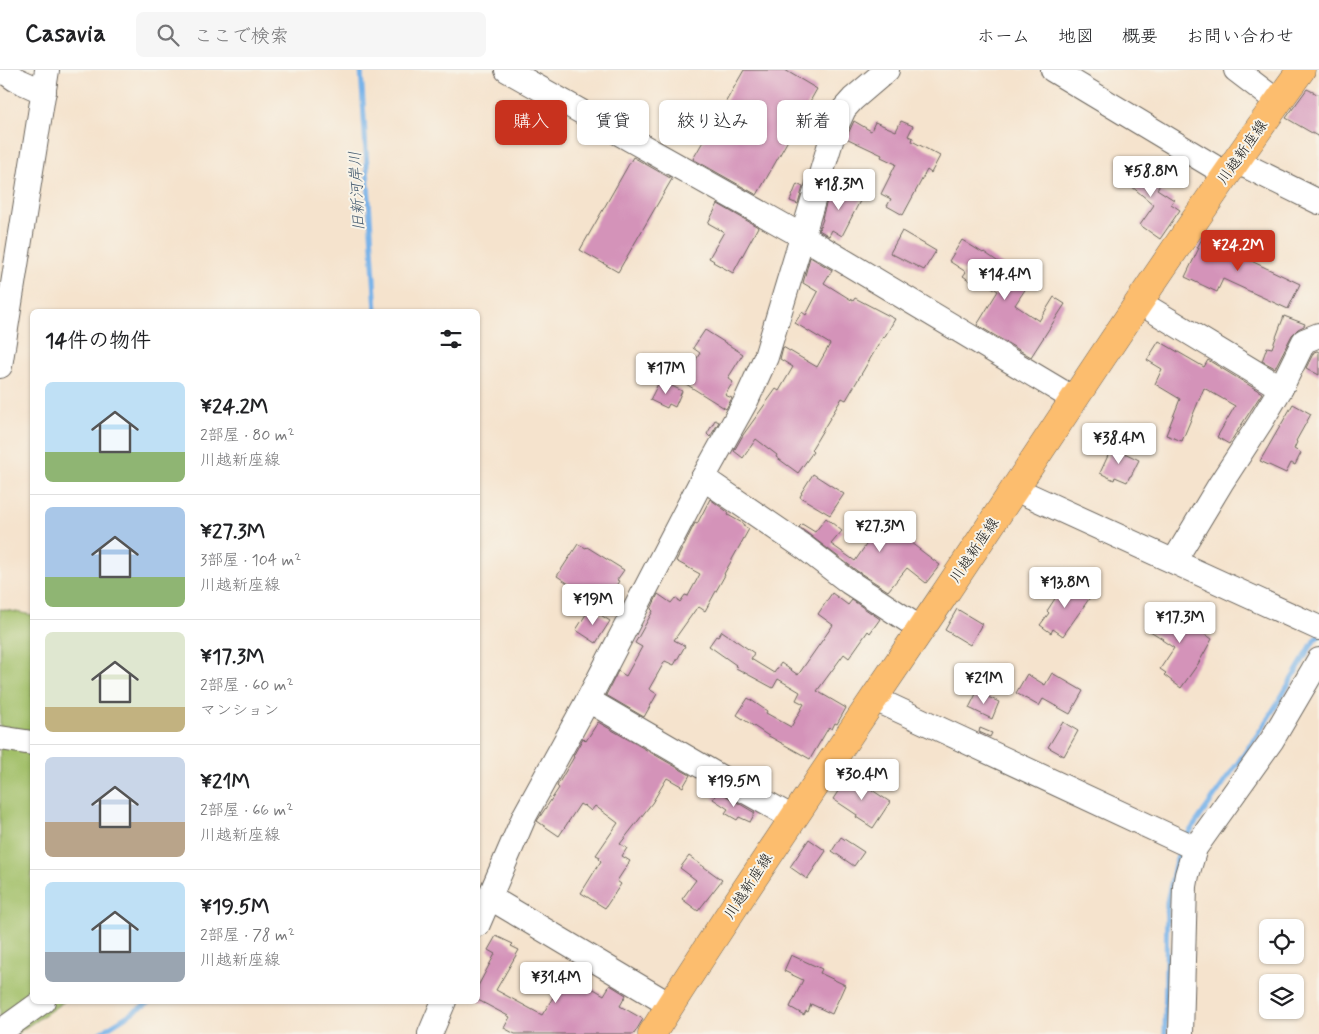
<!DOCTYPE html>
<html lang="ja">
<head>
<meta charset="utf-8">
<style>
  body { margin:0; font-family:Mynerve,"Klee One",sans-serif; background:#f6f6f6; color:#202124; height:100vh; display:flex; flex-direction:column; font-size:19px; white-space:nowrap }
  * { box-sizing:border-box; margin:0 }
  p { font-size:16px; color:#757577 }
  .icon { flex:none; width:28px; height:28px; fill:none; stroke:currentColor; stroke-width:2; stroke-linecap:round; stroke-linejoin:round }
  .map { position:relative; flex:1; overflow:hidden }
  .panel { position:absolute; left:30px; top:239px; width:450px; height:695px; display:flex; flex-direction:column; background:#fff; border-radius:8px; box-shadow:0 1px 4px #0004 }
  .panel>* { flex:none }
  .hud { position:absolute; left:495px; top:30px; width:475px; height:45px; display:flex; gap:10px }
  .fabs { position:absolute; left:1259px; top:849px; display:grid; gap:10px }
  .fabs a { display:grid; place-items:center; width:45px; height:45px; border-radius:8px; background:#fff; box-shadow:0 1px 4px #0004; font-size:25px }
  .price { position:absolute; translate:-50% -42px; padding:0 11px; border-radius:5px; background:#fff; color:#222; font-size:16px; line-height:32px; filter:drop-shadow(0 1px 2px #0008) }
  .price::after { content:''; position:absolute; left:50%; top:30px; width:15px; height:11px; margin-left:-8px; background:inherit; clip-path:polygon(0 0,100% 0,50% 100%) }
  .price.selected { background:#c8321e; color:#fff }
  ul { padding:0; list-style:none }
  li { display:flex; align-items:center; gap:15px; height:125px; padding:0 15px }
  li+li { border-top:1px solid #e0e0e0 }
  li span { display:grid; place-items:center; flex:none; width:140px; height:100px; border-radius:8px; color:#555 }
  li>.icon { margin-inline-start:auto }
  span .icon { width:60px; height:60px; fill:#fffc; stroke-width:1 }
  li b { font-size:21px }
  h2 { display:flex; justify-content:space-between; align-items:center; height:60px; padding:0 15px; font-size:21px }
  .chip { padding:0 18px; border-radius:8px; background:#fff; box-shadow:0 1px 4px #0004; font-size:18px; line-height:45px }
  .chip.selected { background:#c8321e; color:#fff }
  header { display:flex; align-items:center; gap:30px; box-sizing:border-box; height:70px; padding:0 25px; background:#fff; border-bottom:1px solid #e0e0e0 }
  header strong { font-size:24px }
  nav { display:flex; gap:28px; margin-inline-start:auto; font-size:18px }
  .search { width:350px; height:45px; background:#f6f6f6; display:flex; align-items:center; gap:12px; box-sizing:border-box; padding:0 18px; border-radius:8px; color:#757577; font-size:19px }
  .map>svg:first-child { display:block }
  .green { fill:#a1bf67; stroke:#5e6e42 }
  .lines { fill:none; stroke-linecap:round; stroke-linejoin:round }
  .stream { stroke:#78b3e9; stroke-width:5 }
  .building { fill:#d493b9 }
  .minor-casing { stroke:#68625a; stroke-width:26 }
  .major-casing { stroke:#68625a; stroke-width:29 }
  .minor { stroke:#fff; stroke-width:24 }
  .major { stroke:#fcbd6e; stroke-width:28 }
  .labels { text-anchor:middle; stroke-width:4; stroke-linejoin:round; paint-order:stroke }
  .street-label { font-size:15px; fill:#1c1c1c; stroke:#f7f3e8 }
  .water-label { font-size:16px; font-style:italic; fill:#41586e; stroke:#f7f3e8 }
</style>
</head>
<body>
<header>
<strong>Casavia</strong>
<div class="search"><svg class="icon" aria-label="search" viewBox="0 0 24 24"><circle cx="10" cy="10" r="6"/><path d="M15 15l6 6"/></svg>ここで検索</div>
<nav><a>ホーム</a><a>地図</a><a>概要</a><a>お問い合わせ</a></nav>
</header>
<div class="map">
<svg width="1319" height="964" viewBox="0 0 1319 964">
  <rect width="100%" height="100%" fill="#f7f3e8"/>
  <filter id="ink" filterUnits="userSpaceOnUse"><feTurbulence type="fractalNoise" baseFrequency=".02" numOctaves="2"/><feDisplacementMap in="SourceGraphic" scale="10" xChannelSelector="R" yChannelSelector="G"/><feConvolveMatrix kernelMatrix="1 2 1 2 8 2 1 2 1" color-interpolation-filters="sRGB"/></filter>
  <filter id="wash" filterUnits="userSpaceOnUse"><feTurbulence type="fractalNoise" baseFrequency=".0096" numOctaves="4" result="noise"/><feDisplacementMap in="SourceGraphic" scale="20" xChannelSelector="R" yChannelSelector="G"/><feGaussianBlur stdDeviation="1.12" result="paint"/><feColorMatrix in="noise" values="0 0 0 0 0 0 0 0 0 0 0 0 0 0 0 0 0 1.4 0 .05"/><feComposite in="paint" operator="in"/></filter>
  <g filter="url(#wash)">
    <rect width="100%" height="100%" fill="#f5e3cd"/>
    <!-- green -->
    <path class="green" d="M0,539l32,6v386h33l-49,33h-16z"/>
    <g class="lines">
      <!-- stream -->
      <g class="stream">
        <path d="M361,0l15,241"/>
        <path d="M1186,767l74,-106 20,-32 35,-60 4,-3"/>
        <path d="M98,964l53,-33"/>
        <path d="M1165,964l2,-132 8,-38 6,-15"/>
      </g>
    </g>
    <g id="blocks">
      <!-- building -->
      <g class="building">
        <path d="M744,0h41l32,19 -60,106 -64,-36z"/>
        <path d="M1307,19l12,6v42l-33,-19z"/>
        <path d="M854,51l17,10 4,-9 21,9 5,-10 12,5 -5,10 5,2 -1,3 28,15 -9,17 -4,-3 -24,45 -16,-9 4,-7 -10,-5 15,-30 -15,-7 1,-2 -36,-17z"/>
        <path d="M633,87l39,22 -54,93 -38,-22z"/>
        <path d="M1132,88l30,24 -5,7 17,11 -3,4 9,6 -20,29 -20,-14 14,-20 -35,-29z"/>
        <path d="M797,114l6,3 -5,17 -8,-3z"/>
        <path d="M835,115l26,14 -19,37 -10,-6 -3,6 -10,-6 4,-11 -1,-1 6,-21z"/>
        <path d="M718,134l40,23 -25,46 -20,-11 1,-1 -5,-3 15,-26 -16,-9z"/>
        <path d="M902,161l34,20 -12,19 -34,-17z"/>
        <path d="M1205,163l3,1v-1l26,11 -4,7 70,33 -12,25 -65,-30 -6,13 -32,-15 14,-29h-2z"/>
        <path d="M962,170l21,13 1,-1 26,18 -2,3 20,12 -13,20 24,16 15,-24 11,7 -34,53 -54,-32 21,-34 -21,-13 -4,5 -10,-7 3,-4 -17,-11z"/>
        <path d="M810,187l22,13 -8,13 29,18 2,-3 40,21 -11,19 -1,-1 -37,63 -4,-2 -31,52 2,2 -15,21 -22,-16 1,-2 -21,-16 -13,19 -9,-7 9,-16 33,-46 3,2 14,-24 -13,-8 3,-12 34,20 13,-23 -35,-21 7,-11 4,3 12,-23 -15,-9z"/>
        <path d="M1284,246l21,8 -1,2 -6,3 -6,6 -17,33 -13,-7 5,-14 5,1z"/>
        <path d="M705,260l38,24 -15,24 5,4 -8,13 7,3 -6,11 -40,-25 9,-14 -4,-2 9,-15 -7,-5z"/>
        <path d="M1159,271l45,26 4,-7 54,33 -33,51 -12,-7 18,-31 -31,-18 -22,53 -16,-6 14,-36 -25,-15 7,-15 -15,-9z"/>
        <path d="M1317,281l2,1v23l-13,-7 8,-16z"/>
        <path d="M660,310l22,11 -7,16 -6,-3 -2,4 -17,-8z"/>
        <path d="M1293,334l18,10 -15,27 1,1 -3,7 7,4 -6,12 -4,-2 -5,10 -26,-12z"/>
        <path d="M715,350l4,2 -9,15 -3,-3z"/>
        <path d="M1112,377l27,13 -8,16h-1l-3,6 -12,-5 -1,3 -14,-7z"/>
        <path d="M813,404l31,20 -14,21 -30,-18 2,-4h-1z"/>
        <path d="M710,429l19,14 -1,2 16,9 -1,2 6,3 -25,45 1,1 -20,36 -6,-4 -2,2h-1l-22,31 11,6 -11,19 -9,-4 -16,28 8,5 -13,23 -38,-22 12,-24 8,5 16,-29 -7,-4 18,-32 -2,-2 7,-15 13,9 4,-5 5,4 5,-7 3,1 12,-22 -24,-13 19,-38 2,1z"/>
        <path d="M880,444l21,16 -3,3 42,32 -14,18 -19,-15 -19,23 -31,-20 -58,-44 3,-3 13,8 11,-14 16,13 -11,13 24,17 15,-22 -5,-3z"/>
        <path d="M578,474l8,4 1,-1 37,23 -7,10 2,1 -7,11 -4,-3 -9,15 -42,-28z"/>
        <path d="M1067,510l24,16 -28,40 -10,-7 -2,4 -11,-8 9,-12 -2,-2z"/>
        <path d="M832,523l16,12 4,-5 28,19 -10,14 -2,-2 -19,27 -5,-4 -27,37 29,17 -9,16 -2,-1 -3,6 -3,-2 -19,32 -43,-24 -30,-20 11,-17 19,13 -1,2 25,14 13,-23 -8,-4 4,-8 -22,-13 -5,9 -37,-20 1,-1 -2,-1 1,-1 -27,-19 7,-10 2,1 4,-6 32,22 -3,6 23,14 7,-10 17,12 35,-50 -15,-11z"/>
        <path d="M1161,536l21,12 1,-2 10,6 9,6 -2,3 12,8 -14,25 -17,24 -17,-13 2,-2 -6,-4 14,-21 -12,-8 1,-1 -16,-10z"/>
        <path d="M590,538l20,13 -14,22 -20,-13z"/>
        <path d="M957,539l25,15 -12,21 -25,-15z"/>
        <path d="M1052,603l31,18 -13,23 -27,-15 -4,7 -23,-13 11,-19 18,11z"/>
        <path d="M977,622l22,10 -7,17 -23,-11z"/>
        <path d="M598,652l92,53 -7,12 -16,-9 -15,25 -32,41 7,4 -5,8 8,5 -13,20 4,3 -16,24 -24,-15 20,-32 -2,-2 1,-2 -4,-2 22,-32 -23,-17 -4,5 -7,-6 -1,1 -3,-2 -21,32 -22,-15 22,-33 -2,-2 17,-29 -1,-1 10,-18 3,3z"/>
        <path d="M1063,652l15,9 -14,25 -16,-9z"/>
        <path d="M980,658l12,5 -2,4 -11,-5z"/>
        <path d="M848,706l2,1 1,-1 39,26 -17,26 -17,-11 1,-2 -24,-16z"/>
        <path d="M718,721l37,22 -5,9 -11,-5 -2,3 -12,-7 3,-4 -15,-10z"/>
        <path d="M841,767l23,15 -10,14 -22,-15z"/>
        <path d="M809,769l17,12 -19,28 -17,-12z"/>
        <path d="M689,786l33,24 -24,31 -16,-12 14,-19 -16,-12z"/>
        <path d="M496,866l17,8 -2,2 8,4 -23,40 46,25 22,-35 4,2 2,-3 4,2 1,-3 29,17 6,-10 16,10 -6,11 23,13 -9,15h-119l-11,-6 6,-11 -32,-17v-14l17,-32 -7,-4z"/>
        <path d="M791,885l31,14 -2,4 25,12 -13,29 -21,-10 -3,8 -2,-1 -2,4 -14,-8 13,-27 -19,-9z"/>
      </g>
    </g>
  </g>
  <g filter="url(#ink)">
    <use href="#blocks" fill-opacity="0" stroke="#68625a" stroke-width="1"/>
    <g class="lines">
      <defs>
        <g id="minor">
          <path d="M2,0l13,9 29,13"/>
          <path d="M507,0l295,166 272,163"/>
          <path d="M1053,0l173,104"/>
          <path d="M1236,0l42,32"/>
          <path d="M1236,91l83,41"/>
          <path d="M1139,232l142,86 -21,35 -39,60 -47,78"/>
          <path d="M0,296l47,-296"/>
          <path d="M1281,318l23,-47 15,-6"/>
          <path d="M703,408l102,70 44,34 72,47"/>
          <path d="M1015,419l304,139"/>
          <path d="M873,628l322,150"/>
          <path d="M588,630l134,78 71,40"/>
          <path d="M0,668l32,5"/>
          <path d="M489,827l181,108"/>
          <path d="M478,854l47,-109 63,-115 115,-222 43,-77 20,-44 68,-226 10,-22 9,-10 34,-29"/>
          <path d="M0,962l43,-31"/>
          <path d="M430,964l14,-33"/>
          <path d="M1181,964l4,-148 2,-11 8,-27 77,-108 47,-80"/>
        </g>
        <path id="major" d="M652,964c30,-48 61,-95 92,-142 65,-98 130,-194 196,-291 119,-178 235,-358 361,-531"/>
      </defs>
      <!-- minor casing -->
      <use href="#minor" class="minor-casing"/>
      <!-- major casing -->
      <use href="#major" class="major-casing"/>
      <!-- minor -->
      <use href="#minor" class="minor"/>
      <!-- major -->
      <use href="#major" class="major"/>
    </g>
  </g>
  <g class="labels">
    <!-- street labels -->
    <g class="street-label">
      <text transform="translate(1242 82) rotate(-55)" y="5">川越新座線</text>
      <text transform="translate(974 480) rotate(-56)" y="5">川越新座線</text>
      <text transform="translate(748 816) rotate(-57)" y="5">川越新座線</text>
    </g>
    <!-- water labels -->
    <g class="water-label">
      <text transform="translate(356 121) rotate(-93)" y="6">旧新河岸川</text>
    </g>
  </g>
</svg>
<div class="fabs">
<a><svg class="icon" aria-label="locate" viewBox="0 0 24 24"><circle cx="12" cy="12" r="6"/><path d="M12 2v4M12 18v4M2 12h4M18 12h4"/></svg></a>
<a><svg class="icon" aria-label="layers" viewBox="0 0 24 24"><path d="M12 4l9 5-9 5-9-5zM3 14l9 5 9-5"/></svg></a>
</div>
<b class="price" style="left:1151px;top:128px">¥58.8M</b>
<b class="price" style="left:839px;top:141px">¥18.3M</b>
<b class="price selected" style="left:1238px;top:202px">¥24.2M</b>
<b class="price" style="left:1005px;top:231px">¥14.4M</b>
<b class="price" style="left:666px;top:325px">¥17M</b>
<b class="price" style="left:1119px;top:395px">¥38.4M</b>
<b class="price" style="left:880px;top:483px">¥27.3M</b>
<b class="price" style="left:1065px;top:539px">¥13.8M</b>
<b class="price" style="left:593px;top:556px">¥19M</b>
<b class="price" style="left:1180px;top:574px">¥17.3M</b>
<b class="price" style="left:984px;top:635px">¥21M</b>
<b class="price" style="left:862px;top:731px">¥30.4M</b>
<b class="price" style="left:734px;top:738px">¥19.5M</b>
<b class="price" style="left:556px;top:934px">¥31.4M</b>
<div class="hud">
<a class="chip selected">購入</a>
<a class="chip">賃貸</a>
<a class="chip">絞り込み</a>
<a class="chip">新着</a>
</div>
<section class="panel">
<h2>14件の物件<svg class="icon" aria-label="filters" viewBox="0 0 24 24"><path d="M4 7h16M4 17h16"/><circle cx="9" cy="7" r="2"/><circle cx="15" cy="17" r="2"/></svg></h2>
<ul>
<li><span style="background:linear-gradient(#bfe0f5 70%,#8fb573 0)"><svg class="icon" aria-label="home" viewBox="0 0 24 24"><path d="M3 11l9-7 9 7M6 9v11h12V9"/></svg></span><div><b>¥24.2M</b><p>2部屋 · 80 m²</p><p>川越新座線</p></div></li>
<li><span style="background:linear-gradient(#a9c7e8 70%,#8fb573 0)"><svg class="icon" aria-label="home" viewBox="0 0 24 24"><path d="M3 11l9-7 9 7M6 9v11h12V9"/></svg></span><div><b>¥27.3M</b><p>3部屋 · 104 m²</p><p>川越新座線</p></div></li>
<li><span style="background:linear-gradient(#dfe7d0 75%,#c2b280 0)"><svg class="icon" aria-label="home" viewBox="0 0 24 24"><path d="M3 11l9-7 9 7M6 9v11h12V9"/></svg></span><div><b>¥17.3M</b><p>2部屋 · 60 m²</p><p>マンション</p></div></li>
<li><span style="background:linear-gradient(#c9d6e8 65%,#b9a48a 0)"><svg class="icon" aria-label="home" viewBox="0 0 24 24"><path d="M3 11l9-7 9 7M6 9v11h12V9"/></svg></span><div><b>¥21M</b><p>2部屋 · 66 m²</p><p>川越新座線</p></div></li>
<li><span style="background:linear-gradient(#bfe0f5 70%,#9aa5b1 0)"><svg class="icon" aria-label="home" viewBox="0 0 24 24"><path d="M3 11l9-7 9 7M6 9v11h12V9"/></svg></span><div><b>¥19.5M</b><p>2部屋 · 78 m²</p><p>川越新座線</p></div></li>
</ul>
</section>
</div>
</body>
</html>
